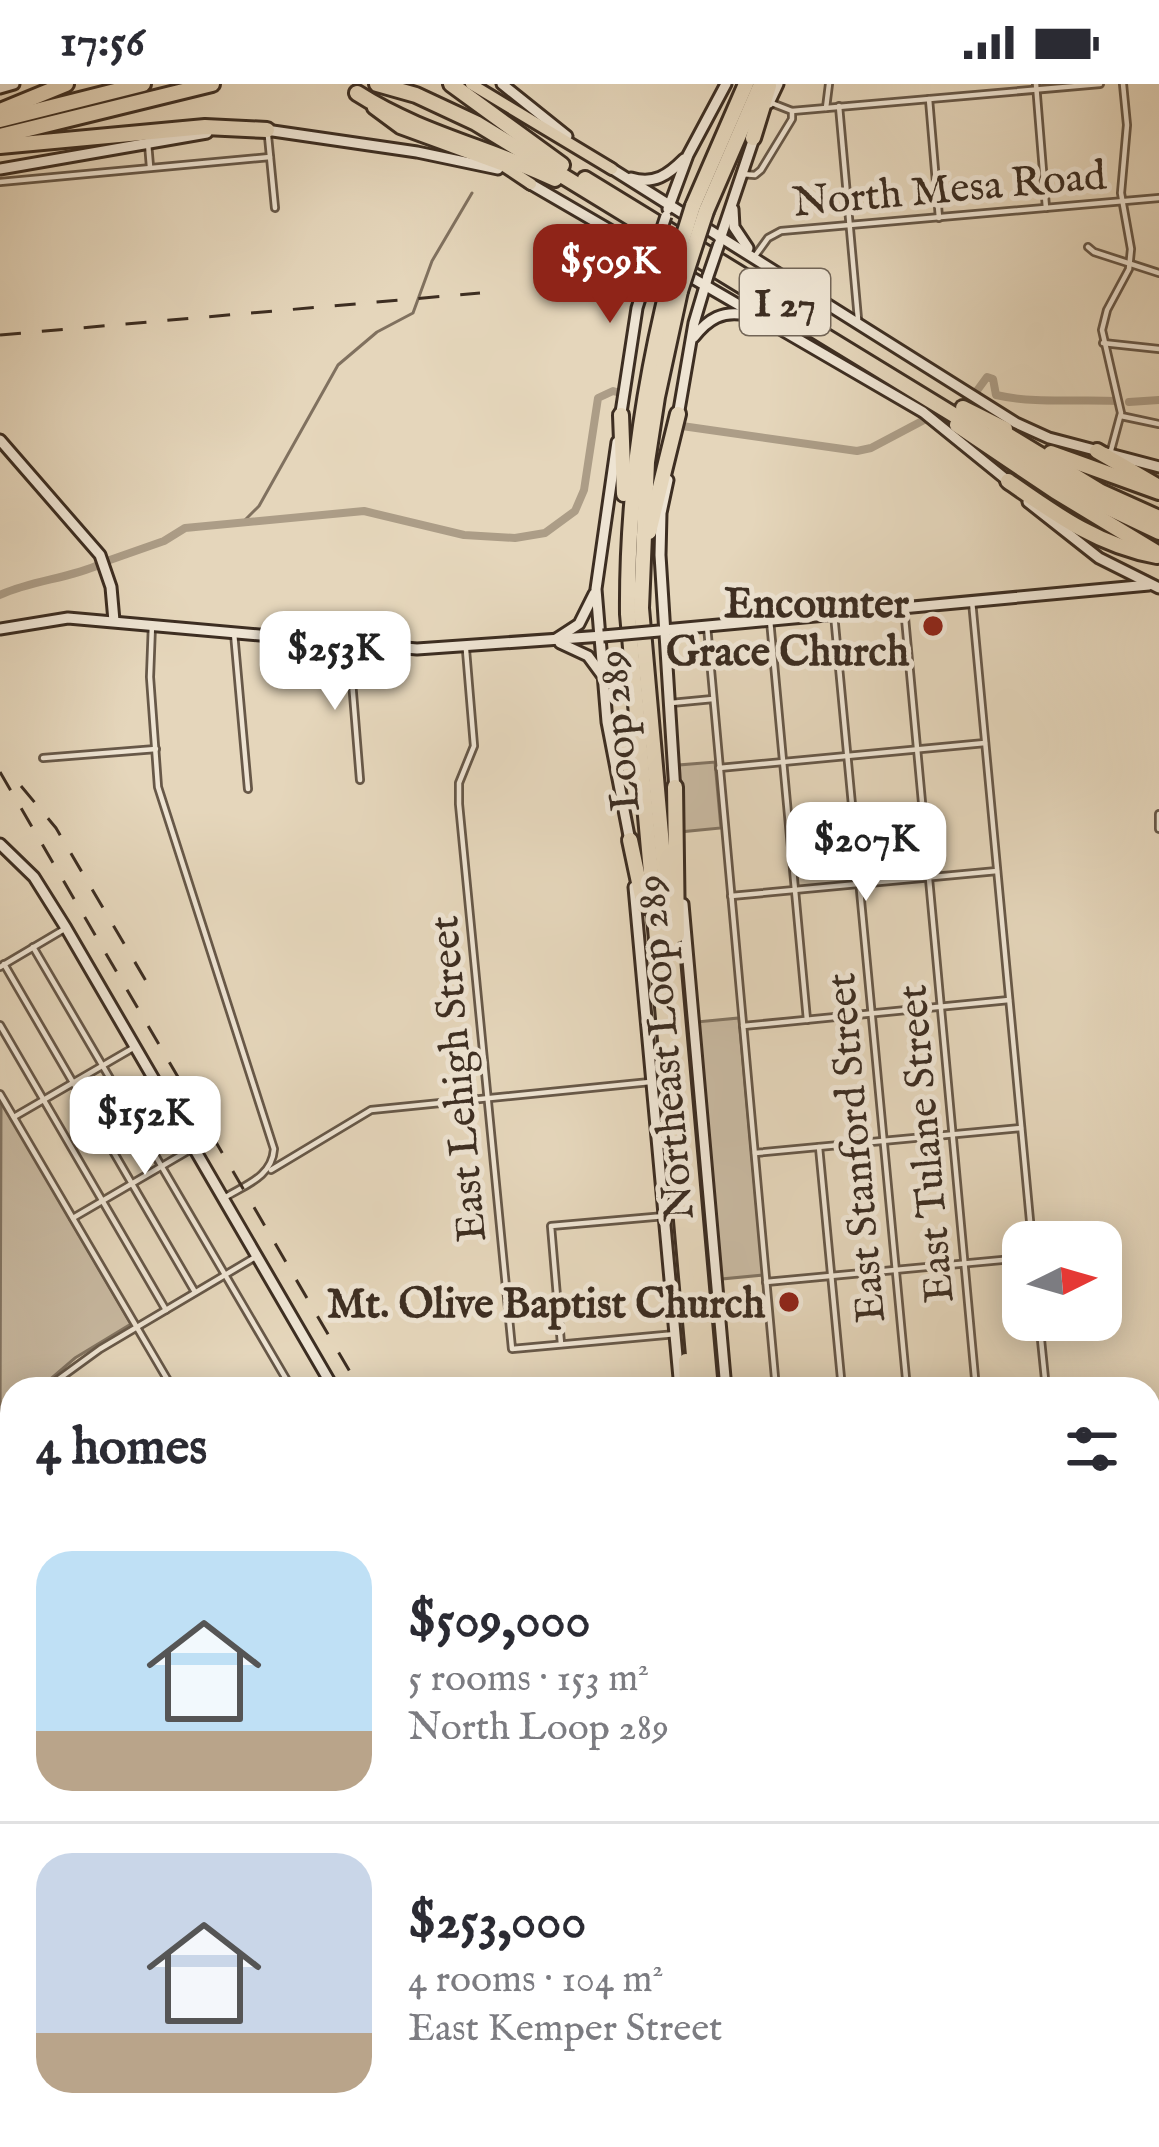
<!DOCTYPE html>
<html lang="en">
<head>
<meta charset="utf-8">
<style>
  body { margin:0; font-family:"IM FELL English",serif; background:#f7f7f7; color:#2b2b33; height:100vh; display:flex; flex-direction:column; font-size:45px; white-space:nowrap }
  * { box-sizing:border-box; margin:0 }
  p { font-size:39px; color:#7c7c81 }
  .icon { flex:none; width:66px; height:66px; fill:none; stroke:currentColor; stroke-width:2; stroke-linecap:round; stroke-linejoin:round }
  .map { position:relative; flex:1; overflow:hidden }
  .panel { position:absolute; left:0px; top:1293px; width:1161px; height:771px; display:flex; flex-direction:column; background:#fff; border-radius:36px 36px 0 0; box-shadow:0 6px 30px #0003 }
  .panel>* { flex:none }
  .needle { width:78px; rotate:85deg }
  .tools { position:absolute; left:1002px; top:1137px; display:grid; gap:24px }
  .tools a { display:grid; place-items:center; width:120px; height:120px; border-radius:24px; background:#fff; box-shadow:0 6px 30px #0003; font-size:60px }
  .price { position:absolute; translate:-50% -102px; padding:0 27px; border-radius:24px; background:#fff; color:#222; font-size:39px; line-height:78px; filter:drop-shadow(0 3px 6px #0008) }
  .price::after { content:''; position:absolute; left:50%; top:72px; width:36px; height:27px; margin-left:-18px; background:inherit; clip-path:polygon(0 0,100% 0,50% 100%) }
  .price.current { background:#8f2418; color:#fff }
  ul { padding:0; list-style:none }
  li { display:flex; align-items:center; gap:36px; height:300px; padding:0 36px }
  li+li { border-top:3px solid #e1e1e2 }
  li span { display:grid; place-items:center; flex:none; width:336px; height:240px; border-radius:36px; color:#555 }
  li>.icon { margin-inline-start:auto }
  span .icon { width:144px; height:144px; fill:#fffc; stroke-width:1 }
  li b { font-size:51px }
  h2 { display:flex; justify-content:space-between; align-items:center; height:144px; padding:0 36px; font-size:51px }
  .status { display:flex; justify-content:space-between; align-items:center; height:84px; padding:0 60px; background:#fff; direction:ltr }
  .status svg { height:33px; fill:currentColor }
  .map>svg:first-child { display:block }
  .green { fill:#c8b9a1; stroke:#827462; stroke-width:3 }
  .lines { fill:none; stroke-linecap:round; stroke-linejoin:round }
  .stream { stroke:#80715f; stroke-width:3 }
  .river { stroke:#ac9d87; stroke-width:8 }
  .street-casing { stroke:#675848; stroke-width:10 }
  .secondary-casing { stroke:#3d2e22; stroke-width:15 }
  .primary-casing { stroke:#3d2e22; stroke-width:16 }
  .highway-casing { stroke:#3d2e22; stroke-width:20 }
  .street { stroke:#eee4d3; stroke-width:4.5 }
  .secondary { stroke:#eee4d3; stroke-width:9 }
  .primary { stroke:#e5d6bb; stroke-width:10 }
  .highway { stroke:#e5d6bb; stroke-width:14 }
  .rail { stroke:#3d2e22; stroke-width:3; stroke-dasharray:21 21; stroke-linecap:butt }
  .secondary-bridge-casing { stroke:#3d2e22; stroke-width:15; stroke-linecap:butt }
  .highway-bridge-casing { stroke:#3d2e22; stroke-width:20; stroke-linecap:butt }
  .secondary-bridge { stroke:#eee4d3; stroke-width:9 }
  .highway-bridge { stroke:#e5d6bb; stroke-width:14 }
  .poi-dot { fill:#8f2418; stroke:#eee4d3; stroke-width:4.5 }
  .labels { text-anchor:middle; stroke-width:10; stroke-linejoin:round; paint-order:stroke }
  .shield { fill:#eee4d3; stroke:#726557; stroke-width:3 }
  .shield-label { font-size:39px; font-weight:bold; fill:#3d2e22 }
  .street-label { font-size:42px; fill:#3d2e22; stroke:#eee4d3 }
  .poi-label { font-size:42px; font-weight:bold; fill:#3d2e22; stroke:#eee4d3; text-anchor:end }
</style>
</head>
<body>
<div class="status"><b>17:56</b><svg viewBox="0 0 49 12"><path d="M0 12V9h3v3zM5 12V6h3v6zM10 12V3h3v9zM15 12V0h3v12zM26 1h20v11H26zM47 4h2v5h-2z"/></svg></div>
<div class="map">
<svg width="1159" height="2063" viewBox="0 0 1159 2063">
  <rect width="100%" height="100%" fill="#e5d6bb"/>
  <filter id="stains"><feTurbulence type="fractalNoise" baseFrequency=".00167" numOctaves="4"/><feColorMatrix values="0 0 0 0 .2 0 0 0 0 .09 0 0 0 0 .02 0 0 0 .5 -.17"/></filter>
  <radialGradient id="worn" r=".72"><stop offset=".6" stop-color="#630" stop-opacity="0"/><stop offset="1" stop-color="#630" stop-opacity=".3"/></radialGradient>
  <!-- green -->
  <g class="green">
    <path d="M715,678l6,66 -42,4v-67z"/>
    <path d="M739,934l24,257 -42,4 -25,-257z"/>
    <path d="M1,1017l130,223 -56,34 -36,31h-27v27l-12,12z"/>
    <path d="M1159,2051v12h-367l-6,-11 335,2z"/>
    <path d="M91,2052h461l-3,11h-457z"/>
  </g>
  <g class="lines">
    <!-- stream -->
    <path class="stream" d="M242,439l17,-17 79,-141 39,-33 36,-19 19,-52 40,-68"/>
    <!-- river -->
    <g class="river">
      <path d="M976,308l11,-15 6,2 3,16c40,9 79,4 120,6"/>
      <path d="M1129,318l30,-2"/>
      <path d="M682,342l175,25 14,-3 53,-28"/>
      <path d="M107,477l57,-20 21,-13 179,-17 100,24 51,3 30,-5 30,-22 9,-21 14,-92 15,-7 7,2"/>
      <path d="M0,511c32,-15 68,-16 101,-31"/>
    </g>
    <defs>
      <g id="street">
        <path d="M1036,0l10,124"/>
        <path d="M929,15l10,119"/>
        <path d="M769,18l23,9 308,-27"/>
        <path d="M839,22l19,213"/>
        <path d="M826,24l3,-24"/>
        <path d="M268,52l7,72"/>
        <path d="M148,59l2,24"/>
        <path d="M741,90l14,1 6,-5 31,-51v-8"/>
        <path d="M0,98l270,-25"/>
        <path d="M1088,163l6,5 65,21"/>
        <path d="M755,172l13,-18 13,-7 378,-33"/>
        <path d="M1103,259l56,6"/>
        <path d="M1121,332l38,8"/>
        <path d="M1110,370l11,-41 -19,-83 5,-20 22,-41 2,-20 -10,-56 6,-68 -4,-41"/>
        <path d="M972,517l60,641"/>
        <path d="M904,523l72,782"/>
        <path d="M834,530l73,775"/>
        <path d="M770,536l37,400"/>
        <path d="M152,540l-2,53 8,110 116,362c-2,28 -29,36 -50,49"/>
        <path d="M707,542l69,763"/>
        <path d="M234,549l14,156"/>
        <path d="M349,560l11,136"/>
        <path d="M466,566l8,96 -15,37v21l53,545 164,-15"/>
        <path d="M671,619l42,-4"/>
        <path d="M43,674l113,-9"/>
        <path d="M719,684l266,-25"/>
        <path d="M1159,730v15"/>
        <path d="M731,812l266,-25"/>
        <path d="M33,863l259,442"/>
        <path d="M4,880l191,328"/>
        <path d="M0,883l66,-39"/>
        <path d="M0,941l166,285"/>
        <path d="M743,942l266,-26"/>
        <path d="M0,1010l173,295"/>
        <path d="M14,1033l119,-69"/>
        <path d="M819,1063l23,242"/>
        <path d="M755,1069l266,-25"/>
        <path d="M271,1086l100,-60 279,-28"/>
        <path d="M73,1134l120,-70"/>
        <path d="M766,1198l257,-24"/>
        <path d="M1039,1236l7,69"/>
        <path d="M561,1260l-10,-118 114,-10"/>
        <path d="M45,1305l55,-40 157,-93"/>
        <path d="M1010,1305l35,-3"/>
        <path d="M0,1350l12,-12"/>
        <path d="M0,1817l12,4"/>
        <path d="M0,1902l12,-6"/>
      </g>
      <g id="secondary">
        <path d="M502,0l65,52"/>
        <path d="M0,4l14,-4"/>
        <path d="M769,19l9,-19"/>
        <path d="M266,46l151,22 81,17"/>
        <path d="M609,83l407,256 33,15 110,29"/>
        <path d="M0,85l207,-36"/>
        <path d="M631,94c23,7 37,-3 53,-19"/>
        <path d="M529,99l394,229 85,69"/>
        <path d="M668,125l20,-54 38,-71"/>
        <path d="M733,125l1,18 14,21"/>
        <path d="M720,155l35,-104"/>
        <path d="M624,157l13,20 4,25"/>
        <path d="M694,253c14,-18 29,-27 52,-22"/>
        <path d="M678,332l16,-93 14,-47"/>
        <path d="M620,335l17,-111 17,-54"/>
        <path d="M0,356l100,115 11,32 3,34"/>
        <path d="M617,358l-21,147 11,133 23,119"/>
        <path d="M668,396l-7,33 -1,42 15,237"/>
        <path d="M1028,418l71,56 60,30"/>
        <path d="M0,545l68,-11 349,31 186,-13"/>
        <path d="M664,546l485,-45"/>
        <path d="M556,555l23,-15 15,-30"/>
        <path d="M560,559l28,13 14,19"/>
        <path d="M0,760l34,33 32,51 268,461"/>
        <path d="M634,803l46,502"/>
        <path d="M683,820l43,485"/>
        <path d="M1149,1538l10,-1"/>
        <path d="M1149,1548l10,-1"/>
        <path d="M0,1648l12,-1"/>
        <path d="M84,2052l1,11"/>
        <path d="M769,2052l7,11"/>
        <path d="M559,2063l3,-11"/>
        <path d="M606,2063l3,-11"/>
      </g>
      <g id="primary">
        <path d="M471,0l141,85"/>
        <path d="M373,24l27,20 104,38 27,18"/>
      </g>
      <g id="highway">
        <path d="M377,0l39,11 60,28 622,380 61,29"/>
        <path d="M451,0l111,81"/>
        <path d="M357,9c64,41 131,54 198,86"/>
        <path d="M0,27l66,-27"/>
        <path d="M0,36l143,-36"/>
        <path d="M0,52l212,-52"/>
        <path d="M753,54l16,-52"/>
        <path d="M0,62l205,-19 62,3"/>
        <path d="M585,95l191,117"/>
        <path d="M693,122l53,-122"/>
        <path d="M706,127l55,-127"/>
        <path d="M670,196c-28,111 -43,220 -42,334l69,775"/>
        <path d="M680,207l-23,106 -10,65 -6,146 69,781"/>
        <path d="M963,324l42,21"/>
        <path d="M621,331l3,79"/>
        <path d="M957,341l98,66 104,63"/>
        <path d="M996,344l105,64 58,26"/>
        <path d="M1097,367l62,36"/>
        <path d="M1051,369l108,39"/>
        <path d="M1008,397c47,33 91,65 149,75"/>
        <path d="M649,448l29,-118"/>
        <path d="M675,703l2,148"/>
        <path d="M630,756l14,66"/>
        <path d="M686,1277l1,28"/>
        <path d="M576,2063l2,-11"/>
        <path d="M589,2063l3,-11"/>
      </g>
    </defs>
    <!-- street casing -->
    <use href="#street" class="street-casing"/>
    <!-- secondary casing -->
    <use href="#secondary" class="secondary-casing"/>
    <!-- primary casing -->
    <use href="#primary" class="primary-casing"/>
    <!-- highway casing -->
    <use href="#highway" class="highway-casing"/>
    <!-- street -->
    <use href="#street" class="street"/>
    <!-- secondary -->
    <use href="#secondary" class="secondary"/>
    <!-- primary -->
    <use href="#primary" class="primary"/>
    <!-- highway -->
    <use href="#highway" class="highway"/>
    <!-- rail -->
    <g class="rail">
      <path d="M0,251l480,-42"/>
      <path d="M0,688l360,617"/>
      <path d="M21,702l35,42 100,170"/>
    </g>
    <defs>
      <g id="secondary-bridge">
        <path d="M655,165l11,-33"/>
        <path d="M708,192l11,-32"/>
        <path d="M603,552l56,-5"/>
      </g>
      <g id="highway-bridge">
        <path d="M670,196l23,-74"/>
        <path d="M680,207l26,-80"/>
      </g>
    </defs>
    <!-- secondary-bridge casing -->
    <use href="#secondary-bridge" class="secondary-bridge-casing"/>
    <!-- highway-bridge casing -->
    <use href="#highway-bridge" class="highway-bridge-casing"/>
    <!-- secondary-bridge -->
    <use href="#secondary-bridge" class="secondary-bridge"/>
    <!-- highway-bridge -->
    <use href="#highway-bridge" class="highway-bridge"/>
  </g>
  <!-- markers -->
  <g class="poi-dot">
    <circle cx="933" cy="542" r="12"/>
    <circle cx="789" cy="1218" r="12"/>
  </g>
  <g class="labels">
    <!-- shield labels -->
    <rect class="shield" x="740" y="185" width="90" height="66" rx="9"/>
    <g class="shield-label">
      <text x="785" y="232">I 27</text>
    </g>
    <!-- street labels -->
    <g class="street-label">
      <text transform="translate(949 103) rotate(-5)" y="15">North Mesa Road</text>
      <text transform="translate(617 647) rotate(-95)" y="15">Loop 289</text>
      <text transform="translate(663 964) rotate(-95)" y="15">Northeast Loop 289</text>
      <text transform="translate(456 995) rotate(-95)" y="15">East Lehigh Street</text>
      <text transform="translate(924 1060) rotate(-95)" y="15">East Tulane Street</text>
      <text transform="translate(854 1064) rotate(-95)" y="15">East Stanford Street</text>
    </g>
    <!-- poi labels -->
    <g class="poi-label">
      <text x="909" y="533">Encounter<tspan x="909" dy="48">Grace Church</tspan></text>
      <text x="765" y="1233">Mt. Olive Baptist Church</text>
    </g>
  </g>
  <rect width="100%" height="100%" filter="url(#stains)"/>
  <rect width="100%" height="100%" fill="url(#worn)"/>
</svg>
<div class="tools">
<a><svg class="needle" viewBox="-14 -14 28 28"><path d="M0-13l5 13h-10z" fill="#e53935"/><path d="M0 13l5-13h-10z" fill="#7c7c81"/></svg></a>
</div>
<b class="price current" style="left:610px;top:242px">$509K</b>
<b class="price" style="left:335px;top:629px">$253K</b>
<b class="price" style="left:866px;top:820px">$207K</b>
<b class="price" style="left:145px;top:1094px">$152K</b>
<section class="panel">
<h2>4 homes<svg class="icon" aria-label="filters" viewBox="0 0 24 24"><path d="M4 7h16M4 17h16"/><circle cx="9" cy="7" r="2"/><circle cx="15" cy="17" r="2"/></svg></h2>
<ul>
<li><span style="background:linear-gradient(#bfe0f5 75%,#b9a48a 0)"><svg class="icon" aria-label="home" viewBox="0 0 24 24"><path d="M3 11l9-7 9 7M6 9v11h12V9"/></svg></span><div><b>$509,000</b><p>5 rooms · 153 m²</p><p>North Loop 289</p></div></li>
<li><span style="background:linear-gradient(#c9d6e8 75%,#b9a48a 0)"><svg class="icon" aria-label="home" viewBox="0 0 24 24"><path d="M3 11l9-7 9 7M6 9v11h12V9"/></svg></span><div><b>$253,000</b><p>4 rooms · 104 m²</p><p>East Kemper Street</p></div></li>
</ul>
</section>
</div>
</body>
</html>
